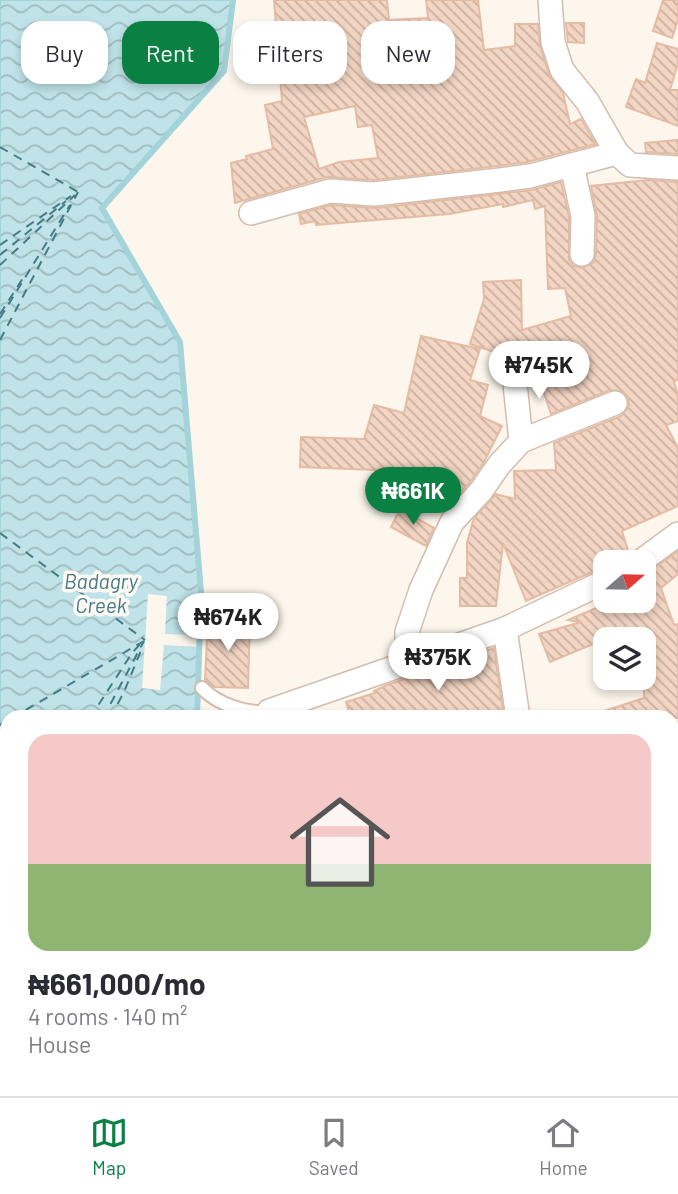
<!DOCTYPE html>
<html lang="en">
<head>
<meta charset="utf-8">
<style>
  body { margin:0; font-family:Barlow,sans-serif; background:#f2f2f3; color:#2b2b33; height:100vh; display:flex; flex-direction:column; font-size:26px; white-space:nowrap }
  * { box-sizing:border-box; margin:0 }
  p { font-size:23px; color:#7c7c81 }
  .icon { flex:none; width:38px; height:38px; fill:none; stroke:currentColor; stroke-width:2; stroke-linecap:round; stroke-linejoin:round }
  .map { position:relative; flex:1; overflow:hidden }
  .side { position:absolute; left:0px; top:710px; width:679px; height:387px; display:flex; flex-direction:column; background:#fff; border-radius:21px 21px 0 0; box-shadow:0 4px 10px #0003 }
  .side>* { flex:none }
  .hud { position:absolute; left:21px; top:21px; width:637px; height:63px; display:flex; gap:14px }
  .needle { width:46px; rotate:70deg }
  .controls { position:absolute; left:593px; top:550px; display:grid; gap:14px }
  .controls a { display:grid; place-items:center; width:63px; height:63px; border-radius:14px; background:#fff; box-shadow:0 4px 10px #0003; font-size:35px }
  .price { position:absolute; translate:-50% -60px; padding:0 16px; border-radius:24px; background:#fff; color:#222; font-size:23px; line-height:46px; filter:drop-shadow(0 2px 4px #0008) }
  .price::after { content:''; position:absolute; left:50%; top:42px; width:21px; height:16px; margin-left:-10px; background:inherit; clip-path:polygon(0 0,100% 0,50% 100%) }
  .price.active { background:#0b8043; color:#fff }
  ul { padding:0; list-style:none }
  li { display:grid; align-content:center; gap:14px; height:371px; padding:0 28px }
  li+li { border-top:2px solid #e1e1e2 }
  li span { display:grid; place-items:center; height:217px; border-radius:21px; color:#555 }
  li>.icon { margin-inline-start:auto }
  span .icon { width:126px; height:126px; fill:#fffc; stroke-width:1 }
  li b { font-size:30px }
  .pill { padding:0 24px; border-radius:21px; background:#fff; box-shadow:0 4px 10px #0003; font-size:24px; line-height:63px }
  .pill.active { background:#0b8043; color:#fff }
  .menu { display:flex; justify-content:space-around; align-items:center; height:98px; border-top:2px solid #e1e1e2; background:#fff; font-size:19px; color:#7c7c81 }
  .menu a { display:grid; justify-items:center; gap:4px }
  .menu .active { color:#0b8043 }
  .map>svg:first-child { display:block }
  .water { fill:url(#water-waves); stroke:#a5d3da; stroke-width:2 }
  .pier { fill:#fdf6ec }
  .lines { fill:none; stroke-linecap:round; stroke-linejoin:round }
  .stream { stroke:#a5d3da; stroke-width:6 }
  .ferry { stroke:#437c86; stroke-width:2; stroke-dasharray:9 7; stroke-linecap:butt }
  .building { fill:url(#building-back-hatch); stroke:#e6bba3; stroke-width:2; fill-rule:evenodd }
  .service-casing { stroke:#d1beb0; stroke-width:16 }
  .minor-casing { stroke:#d1beb0; stroke-width:26 }
  .service { stroke:#fff; stroke-width:12 }
  .minor { stroke:#fff; stroke-width:23 }
  .labels { text-anchor:middle; stroke-width:7; stroke-linejoin:round; paint-order:stroke }
  .water-label { font-size:21px; font-style:italic; fill:#437c86; stroke:#fffaf3 }
</style>
</head>
<body>
<div class="map">
<svg width="678" height="1096" viewBox="0 0 678 1096">
  <defs>
    <pattern id="water-waves" width="16" height="10" patternUnits="userSpaceOnUse" patternTransform="scale(1.75)"><rect width="16" height="10" fill="#bfe3e8"/><path d="M0 5q4-4 8 0t8 0" fill="none" stroke="#a0bbbe"/></pattern>
    <pattern id="building-back-hatch" width="6" height="6" patternUnits="userSpaceOnUse" patternTransform="scale(1.75)"><rect width="6" height="6" fill="#f3d5c3"/><path d="M-1 5l2 2M0 0l6 6M5-1l2 2" fill="none" stroke="#cab0a1"/></pattern>
  </defs>
  <rect width="100%" height="100%" fill="#fdf6ec"/>
  <!-- water -->
  <path class="water" d="M0,0h233l-9,71 -122,137 78,134 21,250 -4,125 -190,1v372h216l2,6h-225z"/>
  <!-- pier -->
  <path class="pier" d="M148,594l19,2 -2,38 34,1 1,12 -36,-2 -4,45 -18,-2z"/>
  <g class="lines">
    <!-- stream -->
    <g class="stream">
      <path d="M197,718l4,-126 -21,-250 -78,-134 122,-137 9,-71"/>
      <path d="M223,1090l2,6"/>
    </g>
    <!-- ferry -->
    <g class="ferry">
      <path d="M0,147l78,45"/>
      <path d="M0,245l71,-49"/>
      <path d="M0,255l66,-54"/>
      <path d="M0,265l75,-70"/>
      <path d="M0,314l23,-36"/>
      <path d="M0,318l70,-113"/>
      <path d="M0,340l78,-148"/>
      <path d="M0,533l145,107"/>
      <path d="M12,718l132,-77"/>
      <path d="M90,718l42,-65 9,-10"/>
      <path d="M103,718l41,-77"/>
      <path d="M110,718l14,-26 18,-44"/>
      <path d="M0,725l7,-5"/>
      <path d="M0,855l7,-10"/>
      <path d="M0,905l7,-12"/>
      <path d="M0,915l7,-12"/>
    </g>
  </g>
  <!-- building -->
  <g class="building">
    <path d="M274,0h113l2,20 39,-2 -2,-18h52l6,50 31,-4v-22h23l2,22 9,28 14,19 7,31 11,-5 15,25 -69,18 -29,4 -124,14 -47,-3 -92,26 -4,-40 16,-4 -1,-3 27,-7 -8,-44 17,-4zM355,106l3,21 14,-2 6,33 -39,4 -20,7 -15,-52z"/>
    <path d="M663,0h15v20l-6,18 -19,-7z"/>
    <path d="M566,23h18v20l-16,-1z"/>
    <path d="M657,43l21,6v14l-8,27h8v36l-52,-19 10,-28 9,4z"/>
    <path d="M678,140v14l-32,-2 -1,-9z"/>
    <path d="M648,180l30,2v198l-4,1 4,15v25l-12,4 12,23v58l-56,25 7,23 -16,8h-7v4l-80,35 -23,-58 -7,63h-36v-28h7v-35l7,-25 22,-24 19,5 -1,-28 42,-1 -2,-27 67,-27 8,-10 -1,-9 -5,-5 -13,-2 -59,24 -16,-48 -8,-3 -3,-7 -12,-5 -9,4 -33,-11 14,-45 -1,-17 38,-2 1,50 49,-14 -6,-28 -17,1 -3,-83 -10,3 -2,-9 -30,7v-3l-54,10 -133,11 -1,-4 -14,3 -2,-10 32,-9 45,3 156,-18 29,-8 8,35v43l5,6 8,2 12,-6 2,-8 1,-38 -6,-30z"/>
    <path d="M421,336l59,13 -10,31 18,5 -8,31 22,10 -18,36 -14,20 -13,14 -13,-6 -4,9 -67,-16 3,-13 -76,-3 1,-30 63,2 10,-34 30,8z"/>
    <path d="M400,509l34,19 -8,18 -35,-19z"/>
    <path d="M678,551v23l-17,14 13,37 4,-1v94h-82l-1,-4 49,-16v-59h-39l-55,23 -11,-28 42,-12 -13,-2 47,-20h29v-25z"/>
    <path d="M208,618l42,1 -2,69 -34,-1 -9,-7z"/>
    <path d="M494,648l9,62 -20,8h-132l-5,-16 29,-9 -1,-2 13,-6z"/>
  </g>
  <g class="lines">
    <defs>
      <path id="service" d="M202,688c15,16 46,27 67,23"/>
      <g id="minor">
        <path d="M550,0l3,42 9,28 25,31 30,52 13,12 48,3"/>
        <path d="M572,165l11,51 -1,38"/>
        <path d="M251,213l79,-22 44,3 126,-14 30,-4 87,-23"/>
        <path d="M513,365l8,76"/>
        <path d="M640,562l38,-28"/>
        <path d="M505,629l13,89"/>
        <path d="M413,662l-6,-20v-10l14,-42 31,-68 29,-31 18,-26 22,-24 94,-38"/>
        <path d="M269,711l236,-82 101,-48"/>
        <path d="M672,787l6,-2"/>
      </g>
    </defs>
    <!-- service casing -->
    <use href="#service" class="service-casing"/>
    <!-- minor casing -->
    <use href="#minor" class="minor-casing"/>
    <!-- service -->
    <use href="#service" class="service"/>
    <!-- minor -->
    <use href="#minor" class="minor"/>
  </g>
  <g class="labels">
    <!-- water labels -->
    <g class="water-label">
      <text x="101" y="589">Badagry<tspan x="101" dy="24">Creek</tspan></text>
    </g>
  </g>
</svg>
<div class="controls">
<a><svg class="needle" viewBox="-14 -14 28 28"><path d="M0-13l5 13h-10z" fill="#e53935"/><path d="M0 13l5-13h-10z" fill="#7c7c81"/></svg></a>
<a><svg class="icon" aria-label="layers" viewBox="0 0 24 24"><path d="M12 4l9 5-9 5-9-5zM3 14l9 5 9-5"/></svg></a>
</div>
<b class="price" style="left:539px;top:401px">₦745K</b>
<b class="price active" style="left:413px;top:527px">₦661K</b>
<b class="price" style="left:228px;top:653px">₦674K</b>
<b class="price" style="left:438px;top:693px">₦375K</b>
<div class="hud">
<a class="pill">Buy</a>
<a class="pill active">Rent</a>
<a class="pill">Filters</a>
<a class="pill">New</a>
</div>
<section class="side">
<ul>
<li><span style="background:linear-gradient(#f6c9c9 60%,#8fb573 0)"><svg class="icon" aria-label="home" viewBox="0 0 24 24"><path d="M3 11l9-7 9 7M6 9v11h12V9"/></svg></span><div><b>₦661,000/mo</b><p>4 rooms · 140 m²</p><p>House</p></div></li>
</ul>
</section>
</div>
<nav class="menu">
<a class="active"><svg class="icon" aria-label="map" viewBox="0 0 24 24"><path d="M3 6l6-2 6 2 6-2v14l-6 2-6-2-6 2zM9 4v14M15 6v14"/></svg>Map</a>
<a><svg class="icon" aria-label="saved" viewBox="0 0 24 24"><path d="M7 4h10v16l-5-4-5 4z"/></svg>Saved</a>
<a><svg class="icon" aria-label="home" viewBox="0 0 24 24"><path d="M3 11l9-7 9 7M6 9v11h12V9"/></svg>Home</a>
</nav>
</body>
</html>
